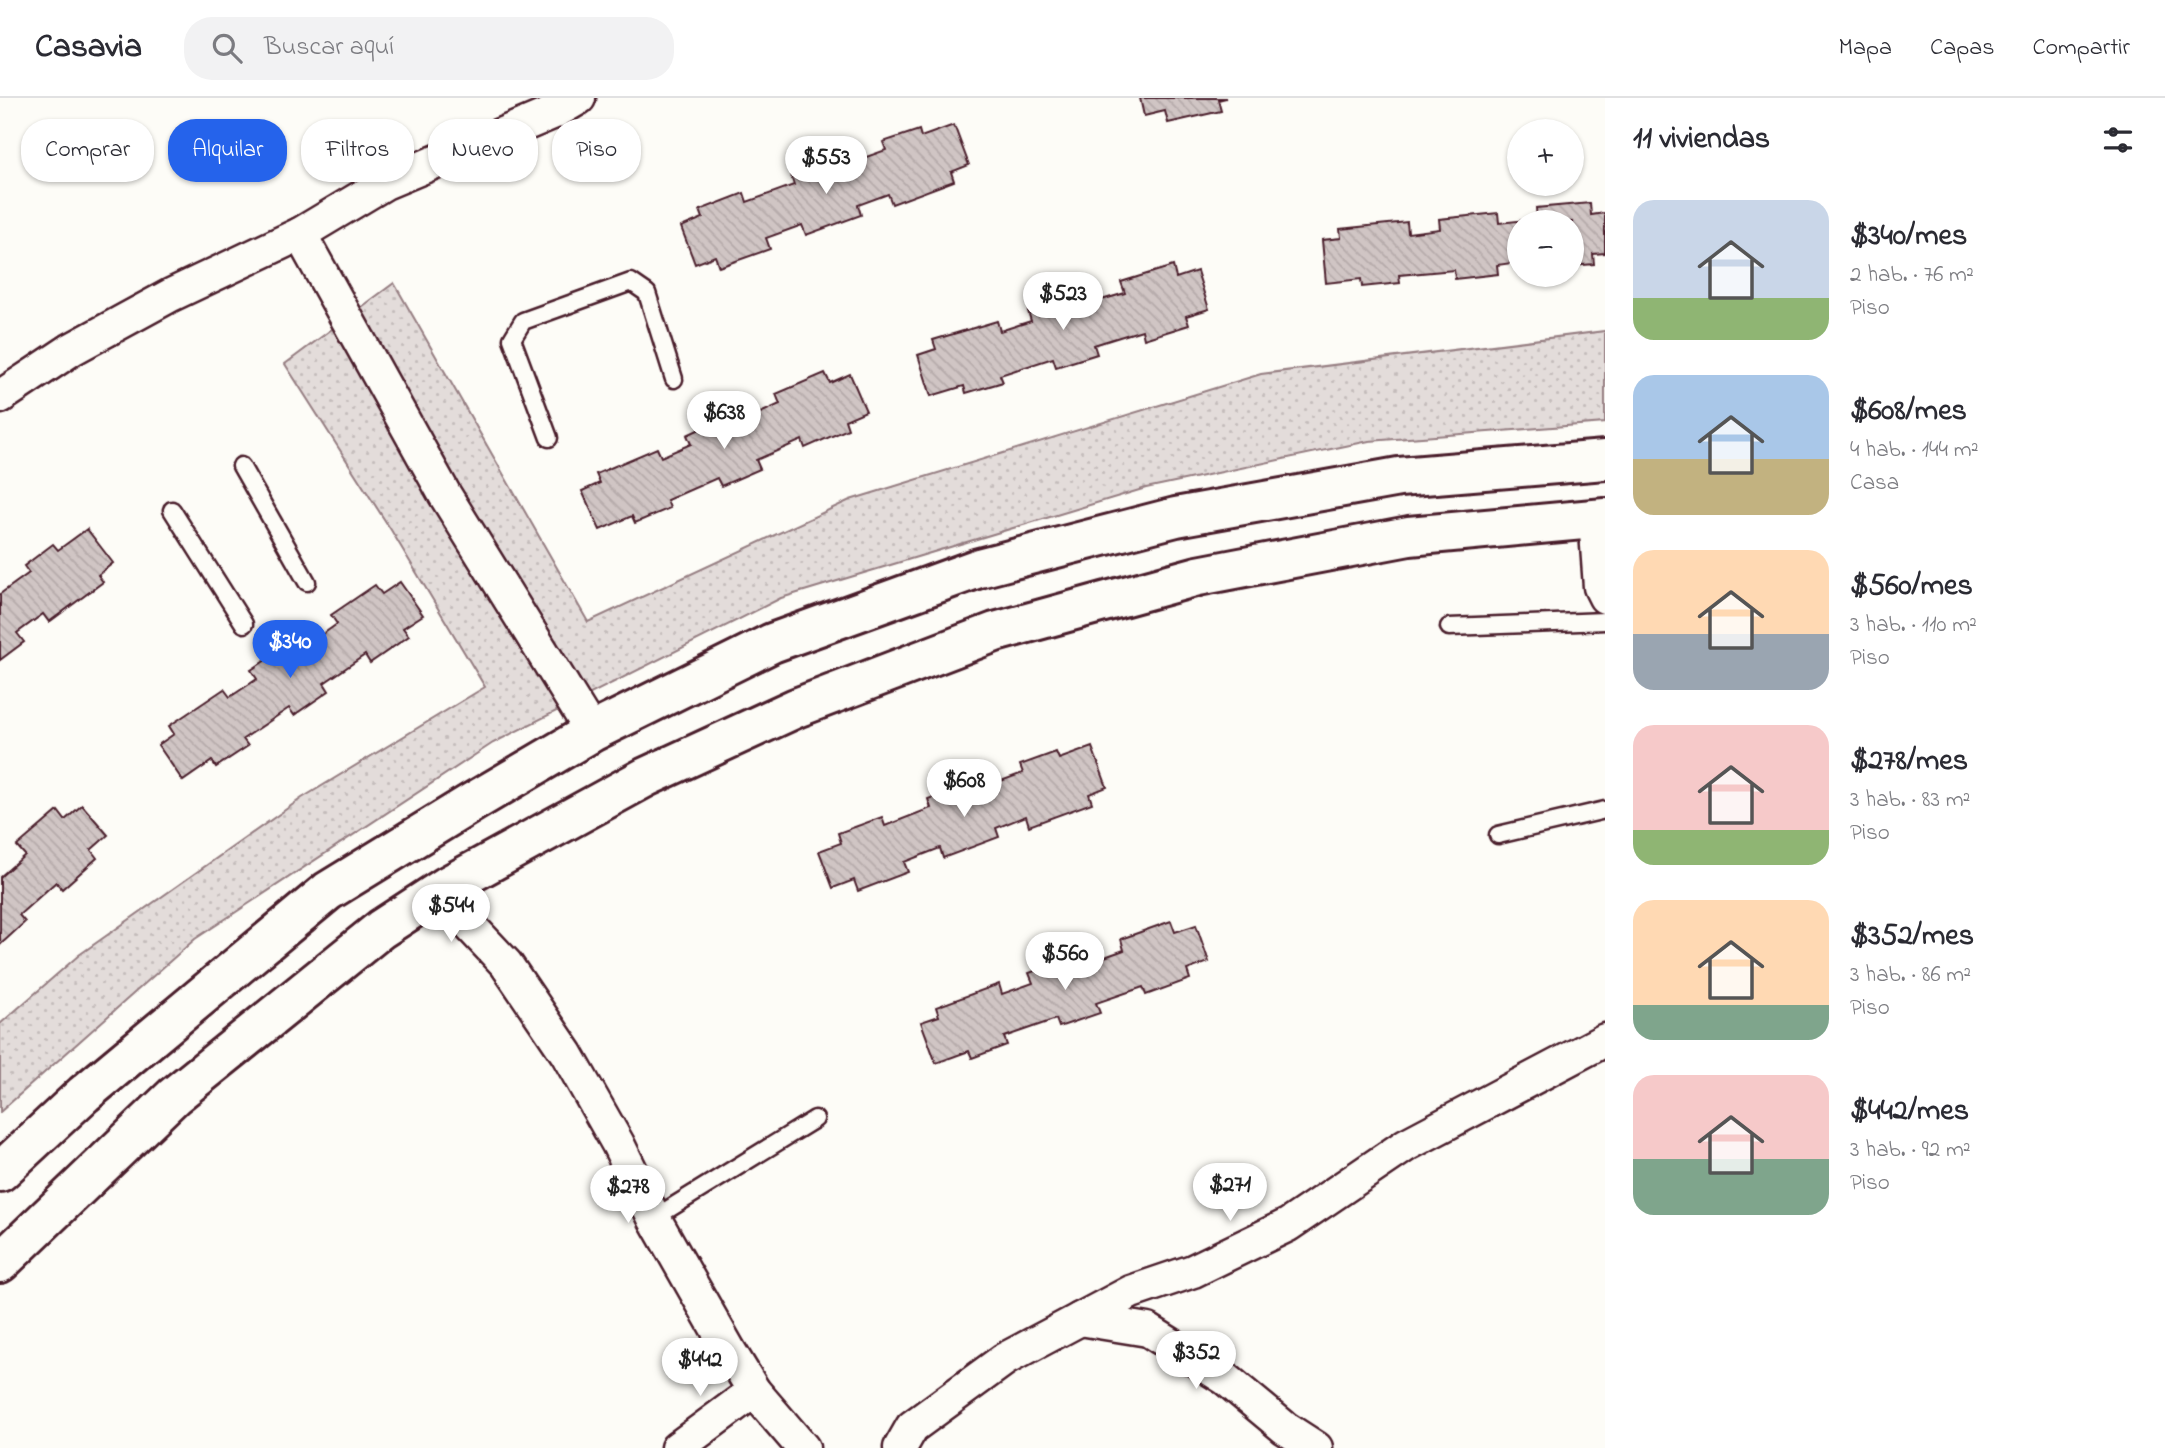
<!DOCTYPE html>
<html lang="es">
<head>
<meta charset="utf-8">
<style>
  body { margin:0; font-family:"Indie Flower",sans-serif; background:#f2f2f3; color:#2b2b33; height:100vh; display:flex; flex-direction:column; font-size:26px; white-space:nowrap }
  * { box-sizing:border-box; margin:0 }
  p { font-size:23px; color:#7c7c81 }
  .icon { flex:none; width:38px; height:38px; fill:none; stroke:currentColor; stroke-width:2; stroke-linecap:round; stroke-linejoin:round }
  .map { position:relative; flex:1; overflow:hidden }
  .panel { display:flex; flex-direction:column; background:#fff; width:560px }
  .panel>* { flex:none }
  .guide { position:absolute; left:21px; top:21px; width:665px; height:63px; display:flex; gap:14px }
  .fabs { position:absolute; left:1507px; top:21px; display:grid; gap:14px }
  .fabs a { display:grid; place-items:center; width:77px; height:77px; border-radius:50%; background:#fff; box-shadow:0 2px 5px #0004; font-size:35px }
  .price { position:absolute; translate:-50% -60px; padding:0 16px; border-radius:24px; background:#fff; color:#222; font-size:23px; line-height:46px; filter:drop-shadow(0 2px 4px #0008) }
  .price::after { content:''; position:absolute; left:50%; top:42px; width:21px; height:16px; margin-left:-10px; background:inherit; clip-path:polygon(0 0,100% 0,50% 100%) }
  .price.current { background:#2563eb; color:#fff }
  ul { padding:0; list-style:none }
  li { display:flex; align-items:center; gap:21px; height:175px; padding:0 28px }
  li span { display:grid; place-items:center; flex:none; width:196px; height:140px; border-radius:21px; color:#555 }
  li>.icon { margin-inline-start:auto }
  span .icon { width:84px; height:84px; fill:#fffc; stroke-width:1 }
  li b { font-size:30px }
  h2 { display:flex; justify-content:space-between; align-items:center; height:84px; padding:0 28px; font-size:30px }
  .chip { padding:0 24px; border-radius:28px; background:#fff; box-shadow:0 2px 5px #0004; font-size:24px; line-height:63px }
  .chip.current { background:#2563eb; color:#fff }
  header { display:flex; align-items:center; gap:42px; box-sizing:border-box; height:98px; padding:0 35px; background:#fff; border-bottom:2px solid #e1e1e2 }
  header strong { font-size:33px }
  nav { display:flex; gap:38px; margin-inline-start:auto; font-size:24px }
  .search { width:490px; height:63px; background:#f2f2f3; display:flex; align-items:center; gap:18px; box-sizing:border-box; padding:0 24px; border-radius:28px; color:#7c7c81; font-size:26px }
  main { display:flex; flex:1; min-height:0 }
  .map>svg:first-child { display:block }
  .grass { fill:url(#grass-dots); stroke:#967e82; stroke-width:2 }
  .building { fill:url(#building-back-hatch); stroke:#4a1f2b; stroke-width:2 }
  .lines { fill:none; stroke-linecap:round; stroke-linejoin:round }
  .lane-casing { stroke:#4a1f2b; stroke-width:21 }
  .street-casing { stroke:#4a1f2b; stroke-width:37 }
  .highway-casing { stroke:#4a1f2b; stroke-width:44 }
  .lane { stroke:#fdfcf7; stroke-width:16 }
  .street { stroke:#fdfcf7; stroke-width:32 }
  .highway { stroke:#fdfcf7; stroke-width:38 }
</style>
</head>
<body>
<header>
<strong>Casavia</strong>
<div class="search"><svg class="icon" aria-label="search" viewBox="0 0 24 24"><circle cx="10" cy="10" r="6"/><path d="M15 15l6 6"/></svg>Buscar aquí</div>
<nav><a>Mapa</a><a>Capas</a><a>Compartir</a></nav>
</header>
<main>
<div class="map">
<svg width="1605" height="1350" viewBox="0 0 1605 1350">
  <defs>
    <pattern id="grass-dots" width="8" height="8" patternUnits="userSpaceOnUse" patternTransform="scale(1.75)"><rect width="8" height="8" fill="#e3dcda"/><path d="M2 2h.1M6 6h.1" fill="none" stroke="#c4bcbb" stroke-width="1.8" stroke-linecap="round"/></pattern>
    <pattern id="building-back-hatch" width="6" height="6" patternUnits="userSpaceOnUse" patternTransform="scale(1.75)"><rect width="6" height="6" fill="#d0c5c4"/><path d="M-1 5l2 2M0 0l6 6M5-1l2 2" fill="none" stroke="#b4a9a9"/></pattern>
  </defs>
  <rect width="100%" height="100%" fill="#fdfcf7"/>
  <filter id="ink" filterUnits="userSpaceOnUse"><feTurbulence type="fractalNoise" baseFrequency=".0143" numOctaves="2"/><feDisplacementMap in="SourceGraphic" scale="14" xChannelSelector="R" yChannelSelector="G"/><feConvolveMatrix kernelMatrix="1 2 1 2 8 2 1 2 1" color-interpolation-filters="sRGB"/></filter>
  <g filter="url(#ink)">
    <!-- grass -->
    <path class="grass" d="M394,185l194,339 262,-122 411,-126 344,-43v92l-236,18 -223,47 -365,110 -288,145 -298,196 -195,173v-88l79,-69 223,-157 183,-111 -94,-157 -106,-166z"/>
    <!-- building -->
    <g class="building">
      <path d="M1140,0h86l-8,2 3,11 -53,12 -3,-12 -21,5z"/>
      <path d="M954,27l15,40 -18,7 3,9 -62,23 -4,-10 -30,11 3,10 -55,20 -4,-10 -36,13 4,11 -51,18 -4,-11 -20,8 -14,-37 22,-9 -3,-8 44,-17 3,9 47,-17 -3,-9 40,-15 2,8 53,-19 -3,-8 36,-12 2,7z"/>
      <path d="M1590,105l1,12 14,-2v40l-12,1 1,10 -22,2v-44h-53v40l-22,3 1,9 -43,5 -1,-9 -55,5 1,8 -38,4 -1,-8 -35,4 -4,-43 19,-2 -1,-9 67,-7 1,11 32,-4 -1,-10 59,-6 1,10 38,-4 -1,-11z"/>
      <path d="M1173,168l3,12 21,-7 12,38 -23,7 3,9 -45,14 -2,-9 -48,15 3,9 -41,13 -3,-9 -53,17 3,7 -37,11 -2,-7 -33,10 -13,-41 18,-6 -3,-9 64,-19 3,10 31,-10 -3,-10 57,-17 3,10 37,-11 -4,-11z"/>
      <path d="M825,275l5,10 20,-9 16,37 -21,9 3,9 -43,19 -3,-8 -46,20 4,9 -39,17 -4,-8 -50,22 3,8 -35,15 -3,-7 -32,14 -18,-39 18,-8 -4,-9 61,-26 4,9 30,-13 -4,-9 54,-25 4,10 35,-16 -4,-10z"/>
      <path d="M87,431l26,34 -15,12 5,7 -54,40 -6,-8 -26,19 7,9 -24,18v-66l29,-21 -5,-7 29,-22 5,6z"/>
      <path d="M400,484l23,33 -20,13 6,8 -39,27 -5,-8 -41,28 5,8 -35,24 -5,-7 -46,31 5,7 -32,21 -4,-6 -29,20 -25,-36 16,-11 -5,-8 55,-37 6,8 27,-18 -6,-9 48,-32 7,8 31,-22 -6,-9 44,-30 7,9z"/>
      <path d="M1092,649l15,40 -18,7 3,9 -63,23 -3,-10 -30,12 3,9 -56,21 -3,-10 -36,14 4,10 -50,19 -4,-11 -21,8 -14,-37 22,-8 -3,-10 44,-16 3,9 46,-18 -3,-9 40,-15 3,8 52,-19 -3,-8 36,-13 3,7z"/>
      <path d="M82,707l26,30 -17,15 6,8 -35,31 -6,-7 -37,33 6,7 -25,23v-68l25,-22 -8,-9 41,-35 7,9z"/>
      <path d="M1171,823l4,11 21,-7 13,37 -22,8 3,9 -44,16 -3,-8 -47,16 4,10 -41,14 -3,-8 -52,18 3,8 -35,13 -3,-7 -33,12 -15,-41 18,-6 -3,-9 63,-23 3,10 31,-11 -4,-10 56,-20 3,10 36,-13 -3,-11z"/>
    </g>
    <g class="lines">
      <defs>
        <g id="lane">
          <path d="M549,340l-37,-99 11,-18 108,-39 16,11 27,86"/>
          <path d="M241,368l66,116"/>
          <path d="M172,412l72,114"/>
          <path d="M1449,529l156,-6"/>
          <path d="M1498,737l107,-25"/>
          <path d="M654,1120l161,-99"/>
        </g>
        <g id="street">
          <path d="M300,136l85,-51 172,-72 22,-13"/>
          <path d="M0,299l72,-48 99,-54 129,-61 145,261 147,237"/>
          <path d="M1595,420l5,69 5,10"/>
          <path d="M447,788l25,42 34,36 61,90 51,90 36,74 75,132 25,41 49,57"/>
          <path d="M1080,1221l68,11 78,49 59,49 31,20"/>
          <path d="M677,1350l77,-57"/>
          <path d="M900,1350l12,-21 93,-68 126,-67 62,-21 95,-46 118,-80 199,-105"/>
        </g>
        <g id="highway">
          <path d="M0,1074l84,-78 244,-203 145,-89 119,-70 180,-89 207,-75 197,-51 223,-40 206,-17"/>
          <path d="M0,1165l174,-167 207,-167 66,-43 199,-109 150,-69 199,-76 203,-56 211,-40 196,-18"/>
        </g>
      </defs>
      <!-- lane casing -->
      <use href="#lane" class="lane-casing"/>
      <!-- street casing -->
      <use href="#street" class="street-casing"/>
      <!-- highway casing -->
      <use href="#highway" class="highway-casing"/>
      <!-- lane -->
      <use href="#lane" class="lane"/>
      <!-- street -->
      <use href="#street" class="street"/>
      <!-- highway -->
      <use href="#highway" class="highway"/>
    </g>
  </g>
</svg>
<div class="fabs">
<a>+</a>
<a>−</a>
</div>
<b class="price" style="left:826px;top:98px">$553</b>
<b class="price" style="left:1063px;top:234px">$523</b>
<b class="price" style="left:724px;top:353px">$638</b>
<b class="price current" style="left:290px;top:582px">$340</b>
<b class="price" style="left:964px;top:721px">$608</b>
<b class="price" style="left:451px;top:846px">$544</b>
<b class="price" style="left:1065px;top:894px">$560</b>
<b class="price" style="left:1230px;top:1125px">$271</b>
<b class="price" style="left:628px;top:1127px">$278</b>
<b class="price" style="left:1196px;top:1293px">$352</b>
<b class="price" style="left:700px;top:1300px">$442</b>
<div class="guide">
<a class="chip">Comprar</a>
<a class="chip current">Alquilar</a>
<a class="chip">Filtros</a>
<a class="chip">Nuevo</a>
<a class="chip">Piso</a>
</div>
</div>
<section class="panel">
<h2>11 viviendas<svg class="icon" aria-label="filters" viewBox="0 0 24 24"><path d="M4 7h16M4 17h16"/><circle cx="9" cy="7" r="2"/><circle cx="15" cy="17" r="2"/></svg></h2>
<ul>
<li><span style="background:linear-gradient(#c9d6e8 70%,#8fb573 0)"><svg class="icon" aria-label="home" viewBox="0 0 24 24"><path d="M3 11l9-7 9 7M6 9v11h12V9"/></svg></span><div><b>$340/mes</b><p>2 hab. · 76 m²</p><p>Piso</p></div></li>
<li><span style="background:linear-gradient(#a9c7e8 60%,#c2b280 0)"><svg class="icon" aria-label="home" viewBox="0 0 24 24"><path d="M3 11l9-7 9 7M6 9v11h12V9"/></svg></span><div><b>$608/mes</b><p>4 hab. · 144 m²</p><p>Casa</p></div></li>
<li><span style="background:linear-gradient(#ffd9b3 60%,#9aa5b1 0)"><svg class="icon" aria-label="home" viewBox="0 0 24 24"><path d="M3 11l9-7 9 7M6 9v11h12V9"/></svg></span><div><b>$560/mes</b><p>3 hab. · 110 m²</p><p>Piso</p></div></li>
<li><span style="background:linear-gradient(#f6c9c9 75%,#8fb573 0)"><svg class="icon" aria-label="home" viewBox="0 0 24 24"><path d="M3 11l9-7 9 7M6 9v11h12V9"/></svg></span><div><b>$278/mes</b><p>3 hab. · 83 m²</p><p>Piso</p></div></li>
<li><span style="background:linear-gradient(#ffd9b3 75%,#7fa58c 0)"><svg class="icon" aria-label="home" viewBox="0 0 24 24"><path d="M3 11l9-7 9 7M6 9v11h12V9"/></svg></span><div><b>$352/mes</b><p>3 hab. · 86 m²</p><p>Piso</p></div></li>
<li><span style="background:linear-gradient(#f6c9c9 60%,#7fa58c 0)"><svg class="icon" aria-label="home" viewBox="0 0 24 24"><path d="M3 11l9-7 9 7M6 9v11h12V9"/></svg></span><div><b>$442/mes</b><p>3 hab. · 92 m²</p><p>Piso</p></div></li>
</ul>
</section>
</main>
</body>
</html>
